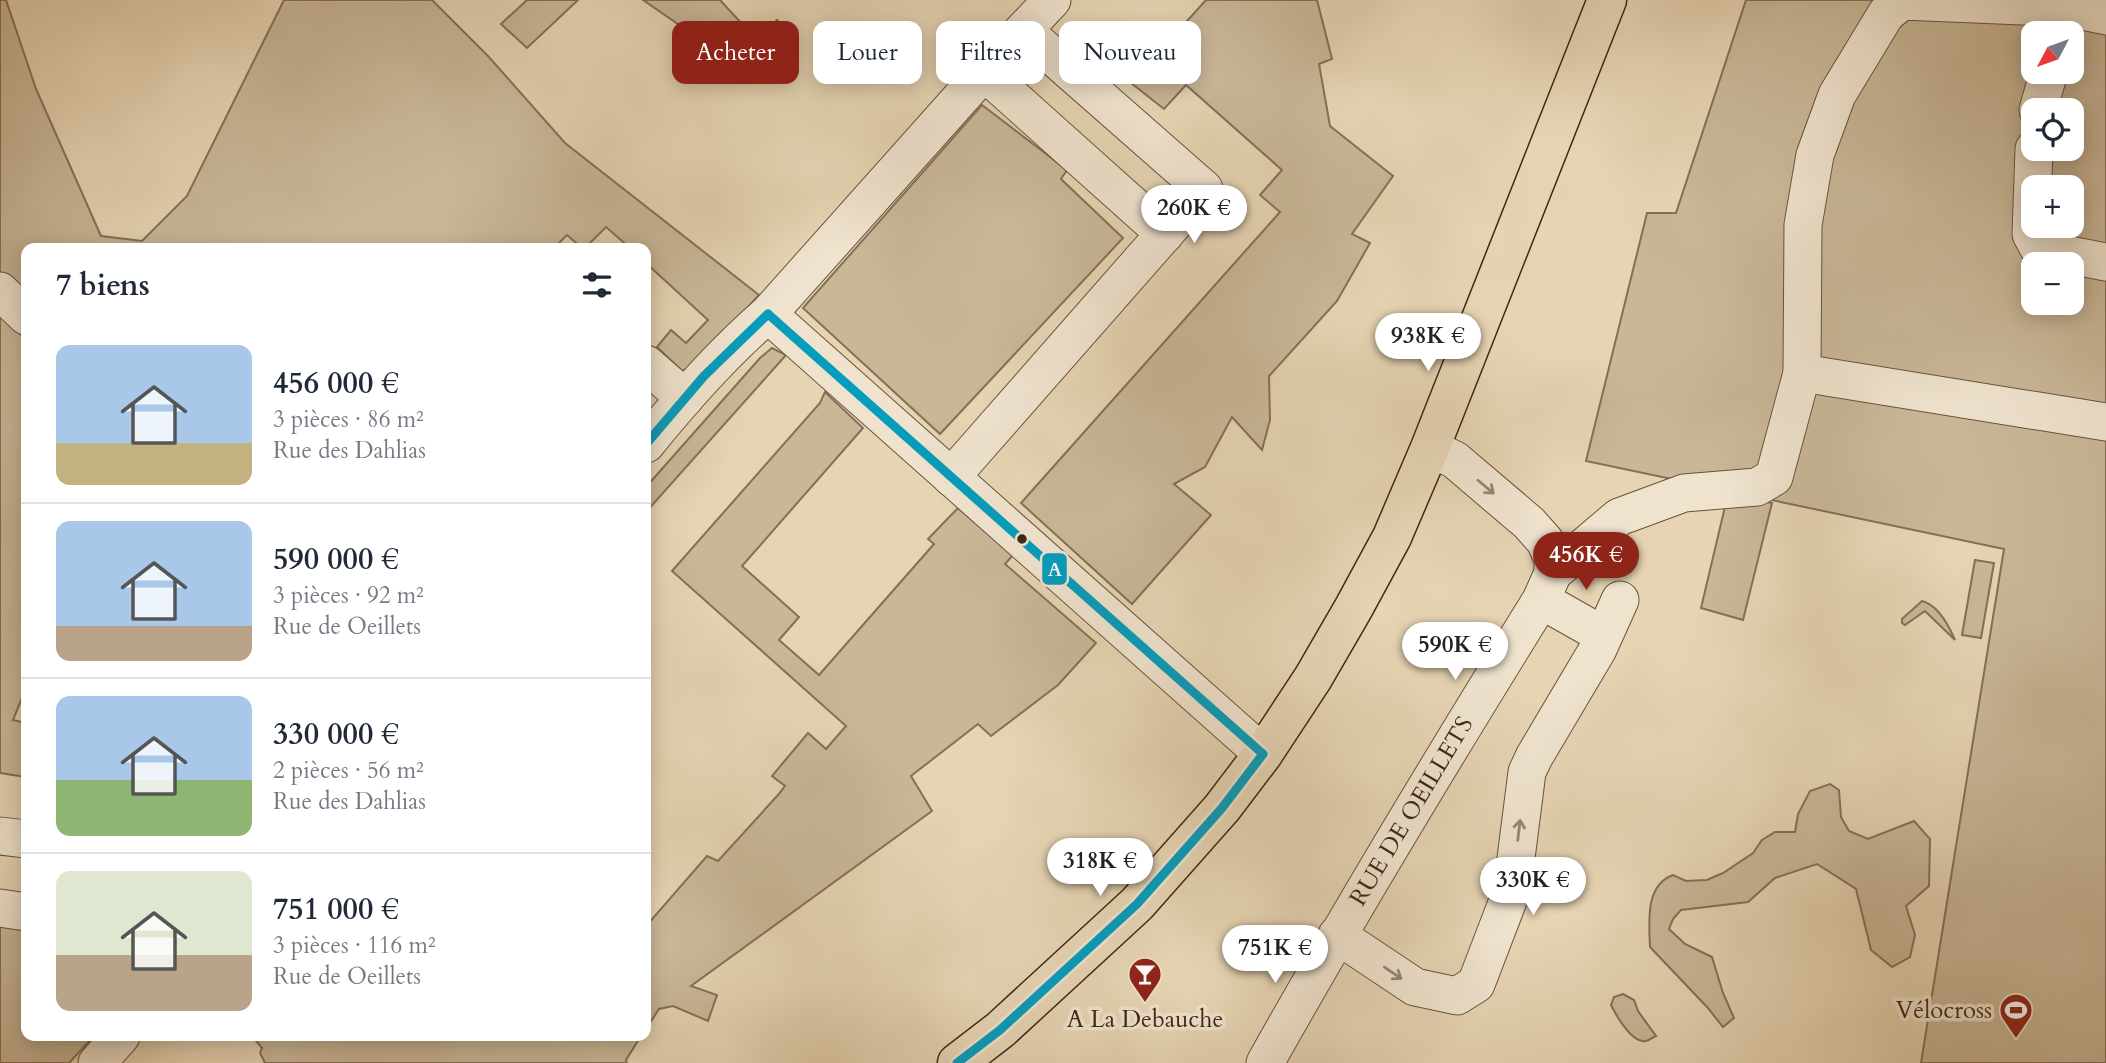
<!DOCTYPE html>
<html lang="fr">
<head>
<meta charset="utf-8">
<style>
  body { margin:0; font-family:Cardo,serif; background:#f2f2f3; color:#1f2937; height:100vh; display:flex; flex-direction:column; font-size:26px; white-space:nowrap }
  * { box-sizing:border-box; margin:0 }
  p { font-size:23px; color:#747a83 }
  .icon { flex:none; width:38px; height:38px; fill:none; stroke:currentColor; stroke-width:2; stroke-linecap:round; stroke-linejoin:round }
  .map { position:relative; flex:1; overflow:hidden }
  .drawer { position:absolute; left:21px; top:243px; width:630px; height:798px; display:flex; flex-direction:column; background:#fff; border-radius:14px; box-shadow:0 4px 18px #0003 }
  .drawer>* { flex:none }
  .hud { position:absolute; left:672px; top:21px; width:665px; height:63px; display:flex; gap:14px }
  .needle { width:46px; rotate:229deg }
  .fabs { position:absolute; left:2021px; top:21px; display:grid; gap:14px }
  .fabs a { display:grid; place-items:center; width:63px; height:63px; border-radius:14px; background:#fff; box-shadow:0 4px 18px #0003; font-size:35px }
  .price { position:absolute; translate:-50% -60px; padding:0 16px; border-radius:24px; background:#fff; color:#222; font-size:23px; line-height:46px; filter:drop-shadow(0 2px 4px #0008) }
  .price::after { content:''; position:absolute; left:50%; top:42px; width:21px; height:16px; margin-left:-10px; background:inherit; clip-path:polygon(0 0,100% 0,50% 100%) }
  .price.current { background:#8f2418; color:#fff }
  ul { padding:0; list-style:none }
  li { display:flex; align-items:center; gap:21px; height:175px; padding:0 35px }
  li+li { border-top:2px solid #e0e1e3 }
  li span { display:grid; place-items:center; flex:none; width:196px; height:140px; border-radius:14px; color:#555 }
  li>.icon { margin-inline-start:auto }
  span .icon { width:84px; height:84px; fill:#fffc; stroke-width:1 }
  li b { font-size:30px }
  h2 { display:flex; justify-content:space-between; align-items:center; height:84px; padding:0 35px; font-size:30px }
  .tag { padding:0 24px; border-radius:14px; background:#fff; box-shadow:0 4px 18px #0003; font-size:24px; line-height:63px }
  .tag.current { background:#8f2418; color:#fff }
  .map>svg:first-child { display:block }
  .green { fill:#c9b798; stroke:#847057; stroke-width:2; fill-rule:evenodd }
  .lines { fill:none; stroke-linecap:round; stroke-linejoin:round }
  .minor-casing { stroke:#68533d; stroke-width:39 }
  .major-casing { stroke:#3e2816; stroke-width:41 }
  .minor { stroke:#efe3ce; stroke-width:37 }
  .major { stroke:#e6d4b3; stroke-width:38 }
  .bus-1-casing { stroke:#efe3ce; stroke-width:14 }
  .bus-1 { stroke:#069cbc; stroke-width:9 }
  .oneway { stroke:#968672 }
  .bus-dot { fill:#3e2816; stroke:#efe3ce; stroke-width:2.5 }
  .labels { text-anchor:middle; stroke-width:7; stroke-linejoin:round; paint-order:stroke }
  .street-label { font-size:24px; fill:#3e2816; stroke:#efe3ce }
  .poi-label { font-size:24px; fill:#3e2816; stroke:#efe3ce; text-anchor:end }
  .line-badge { stroke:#efe3ce; stroke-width:2.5 }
  .badge-label { font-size:19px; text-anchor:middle; font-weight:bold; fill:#fff }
</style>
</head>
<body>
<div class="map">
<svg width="2106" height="1063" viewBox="0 0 2106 1063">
  <rect width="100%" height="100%" fill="#e6d4b3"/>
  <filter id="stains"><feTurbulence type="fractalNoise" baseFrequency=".00286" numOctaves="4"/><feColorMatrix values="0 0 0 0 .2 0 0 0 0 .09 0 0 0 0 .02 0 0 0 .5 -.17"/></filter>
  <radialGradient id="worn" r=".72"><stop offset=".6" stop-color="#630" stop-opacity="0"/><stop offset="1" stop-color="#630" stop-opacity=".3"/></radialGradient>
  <!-- green -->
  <g class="green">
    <path d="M0,0h6l30,89 65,147 41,5 45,-45 97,-196h148l56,56 77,87 194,152 -65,71 -12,5 -25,-24 14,-17 15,13 22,-23 -62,-57v-15h-16l-24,-21 -21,21h-3l-15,-13 -13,13h-528v57l-26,-26z"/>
    <path d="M527,0h51l-51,48 -26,-24z"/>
    <path d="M643,0h77l36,39 21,-19 19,23 -44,32z"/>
    <path d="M1206,0h111l15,59 -13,5 11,62 63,50 -41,58 18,9 -33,58 -68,75 1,44 -8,30 -30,-33 -27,50 -31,17 37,31 -79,89 -111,-101 259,-291 -20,-17 22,-25 -96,-85 -22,24 -33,-26z"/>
    <path d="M1746,0h360v1063h-185l83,-514 -418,-88 61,-248h29zM2034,33h38v39h-38zM2034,110h38v39h-38zM2034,187h38v39h-38zM2034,264h38v39h-38z"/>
    <path d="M982,105l85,65 -6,9 62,59 -183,196 -137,-126z"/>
    <path d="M0,313l26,27v348l-13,32 13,3v54l-26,-4z"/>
    <path d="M772,348l14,7 -140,157v-25l114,-129z"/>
    <path d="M825,392l38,36 -121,138 57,51 -20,23 40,35 115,-131 -6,-5 30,-31 55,47 -8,9 91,79 -38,42 -67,51 -13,-12 -67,52 21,35 -241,175 26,9 -9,26 -35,-15 -14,3 -13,20v-103l61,-70 11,5 60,-66 7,-9 -13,-10 36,-43 18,16 20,-23 -174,-155 148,-168z"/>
    <path d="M1728,494l44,9 -29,117 -42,-12z"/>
    <path d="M1975,560l19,3 -13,75 -19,-3z"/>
    <path d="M1922,601c16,4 27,25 33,39l-30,-29 -20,14 -3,-2v-4z"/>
    <path d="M1830,784l9,6 2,27 8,14 19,8 46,-18 16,18 -1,47 -23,20 9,29 -5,22 -18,10 -21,-17 -15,-61 -39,-25 -42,14 -27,24 -67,8 -8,9 -4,10 16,15 27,13 11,36 11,25 -11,9 -16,-20 -57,-60c-1,-25 -5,-62 23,-72l13,6 21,-1 16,-7 30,-20 9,-13 13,-8h20l3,-18 12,-23z"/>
    <path d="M0,908l26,5v123h68l-25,27h-69z"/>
    <path d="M1623,994l11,6 4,11 18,25c-3,1 -6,4 -10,5 -14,3 -30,-26 -35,-36l3,-8z"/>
    <path d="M252,1036h389l-15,24 1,3h-362l-5,-10 2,-5z"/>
  </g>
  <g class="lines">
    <defs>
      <g id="minor">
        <path d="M984,72l181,162"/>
        <path d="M2038,110l11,-38"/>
        <path d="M2034,149l-3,85 8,15 67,13"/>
        <path d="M0,291l26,25"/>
        <path d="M768,314l495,440"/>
        <path d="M646,364l39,34"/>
        <path d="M1802,373l304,49"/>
        <path d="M646,444c37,-46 77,-91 122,-130l216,-242 68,-72"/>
        <path d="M951,477l253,-288 -180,-158"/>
        <path d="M1553,573l66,-56 65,-24 73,-6 17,-10 28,-104 1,-148 12,-70 22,-60 49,-81 16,-13 165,7 39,8"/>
        <path d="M1541,600l62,35"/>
        <path d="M0,836l26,3"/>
        <path d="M0,908l26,4"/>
        <path d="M1337,935l78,52 42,9 19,-12 33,-86 7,-40 11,-86 7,-15 64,-108 22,-49"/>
        <path d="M97,1063l24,-27"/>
        <path d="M1265,1063c88,-157 181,-310 276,-463l12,-27v-14l-8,-18 -16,-18 -74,-63 -25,-12"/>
      </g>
      <path id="major" d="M957,1063l43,-33 137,-126 85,-96 41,-54 50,-76 40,-69 39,-72 38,-89 177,-448"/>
    </defs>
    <!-- minor casing -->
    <use href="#minor" class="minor-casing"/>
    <!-- major casing -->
    <use href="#major" class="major-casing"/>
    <!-- minor -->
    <use href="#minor" class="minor"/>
    <!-- major -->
    <use href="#major" class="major"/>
    <defs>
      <g id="bus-1">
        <path d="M768,314l495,440"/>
        <path d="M646,444l58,-68 64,-62"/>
        <path d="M957,1063l43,-33 137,-126 85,-96 41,-54"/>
      </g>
    </defs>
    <!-- bus-1 casing -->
    <use href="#bus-1" class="bus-1-casing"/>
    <!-- bus-1 -->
    <use href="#bus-1" class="bus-1"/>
  </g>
  <!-- one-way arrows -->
  <defs><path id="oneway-shaft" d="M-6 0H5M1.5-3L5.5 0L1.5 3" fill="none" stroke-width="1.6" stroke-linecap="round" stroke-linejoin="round" transform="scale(1.75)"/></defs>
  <g class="oneway">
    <use href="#oneway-shaft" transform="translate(1486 487) rotate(40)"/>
    <use href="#oneway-shaft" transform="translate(1519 830) rotate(-83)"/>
    <use href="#oneway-shaft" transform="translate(1393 973) rotate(34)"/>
  </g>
  <!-- icons -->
  <defs>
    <symbol id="bar-pin" viewBox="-11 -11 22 30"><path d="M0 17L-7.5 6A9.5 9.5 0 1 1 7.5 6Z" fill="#8f2418" stroke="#efe3ce"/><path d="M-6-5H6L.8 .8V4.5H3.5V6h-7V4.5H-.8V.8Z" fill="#fff"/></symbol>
    <symbol id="stadium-pin" viewBox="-11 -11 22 30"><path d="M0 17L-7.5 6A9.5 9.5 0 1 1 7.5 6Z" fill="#8f2418" stroke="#efe3ce"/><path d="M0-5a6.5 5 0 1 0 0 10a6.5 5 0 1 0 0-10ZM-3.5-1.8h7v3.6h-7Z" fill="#fff"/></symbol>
  </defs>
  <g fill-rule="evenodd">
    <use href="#bar-pin" x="1126" y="955" width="38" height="52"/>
    <use href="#stadium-pin" x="1997" y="991" width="38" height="52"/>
  </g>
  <!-- markers -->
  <circle class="bus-dot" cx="1022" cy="539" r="6"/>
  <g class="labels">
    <!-- street labels -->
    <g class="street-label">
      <text transform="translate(1411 811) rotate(-59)" y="8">RUE DE OEILLETS</text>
    </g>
    <!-- poi labels -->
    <g class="poi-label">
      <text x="1992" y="1018">Vélocross</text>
      <text x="1145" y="1027" text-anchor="middle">A La Debauche</text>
    </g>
  </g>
  <rect class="line-badge" x="1041" y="552" width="27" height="34" rx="7" fill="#069cbc"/>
  <g class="badge-label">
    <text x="1055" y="576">A</text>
  </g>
  <rect width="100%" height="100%" filter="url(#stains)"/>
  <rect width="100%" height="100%" fill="url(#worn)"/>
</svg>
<div class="fabs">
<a><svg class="needle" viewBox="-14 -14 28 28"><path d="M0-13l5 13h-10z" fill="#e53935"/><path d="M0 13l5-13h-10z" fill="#747a83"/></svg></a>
<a><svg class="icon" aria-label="locate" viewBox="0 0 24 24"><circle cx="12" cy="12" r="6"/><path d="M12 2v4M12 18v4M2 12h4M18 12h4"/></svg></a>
<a>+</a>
<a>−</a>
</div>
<b class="price" style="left:1194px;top:245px">260K €</b>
<b class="price" style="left:1428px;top:373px">938K €</b>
<b class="price current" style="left:1586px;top:592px">456K €</b>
<b class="price" style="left:1455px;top:682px">590K €</b>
<b class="price" style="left:1100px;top:898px">318K €</b>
<b class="price" style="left:1533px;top:917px">330K €</b>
<b class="price" style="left:1275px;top:985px">751K €</b>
<div class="hud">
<a class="tag current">Acheter</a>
<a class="tag">Louer</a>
<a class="tag">Filtres</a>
<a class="tag">Nouveau</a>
</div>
<section class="drawer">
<h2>7 biens<svg class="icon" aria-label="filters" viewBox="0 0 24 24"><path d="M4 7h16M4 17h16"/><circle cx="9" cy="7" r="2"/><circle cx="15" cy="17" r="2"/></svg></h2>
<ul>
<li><span style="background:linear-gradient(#a9c7e8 70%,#c2b280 0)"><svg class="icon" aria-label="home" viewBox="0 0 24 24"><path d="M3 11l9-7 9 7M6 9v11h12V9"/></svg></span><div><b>456 000 €</b><p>3 pièces · 86 m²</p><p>Rue des Dahlias</p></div></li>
<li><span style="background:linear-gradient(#a9c7e8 75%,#b9a48a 0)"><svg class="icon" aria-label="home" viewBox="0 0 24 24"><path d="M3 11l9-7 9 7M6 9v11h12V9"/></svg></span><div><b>590 000 €</b><p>3 pièces · 92 m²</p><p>Rue de Oeillets</p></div></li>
<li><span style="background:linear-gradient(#a9c7e8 60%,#8fb573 0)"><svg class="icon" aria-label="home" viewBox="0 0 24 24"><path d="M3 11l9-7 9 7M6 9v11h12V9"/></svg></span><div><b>330 000 €</b><p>2 pièces · 56 m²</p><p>Rue des Dahlias</p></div></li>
<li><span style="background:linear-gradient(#dfe7d0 60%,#b9a48a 0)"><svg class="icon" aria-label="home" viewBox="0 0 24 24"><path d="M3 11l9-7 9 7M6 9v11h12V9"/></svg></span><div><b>751 000 €</b><p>3 pièces · 116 m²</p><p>Rue de Oeillets</p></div></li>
</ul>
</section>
</div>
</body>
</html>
